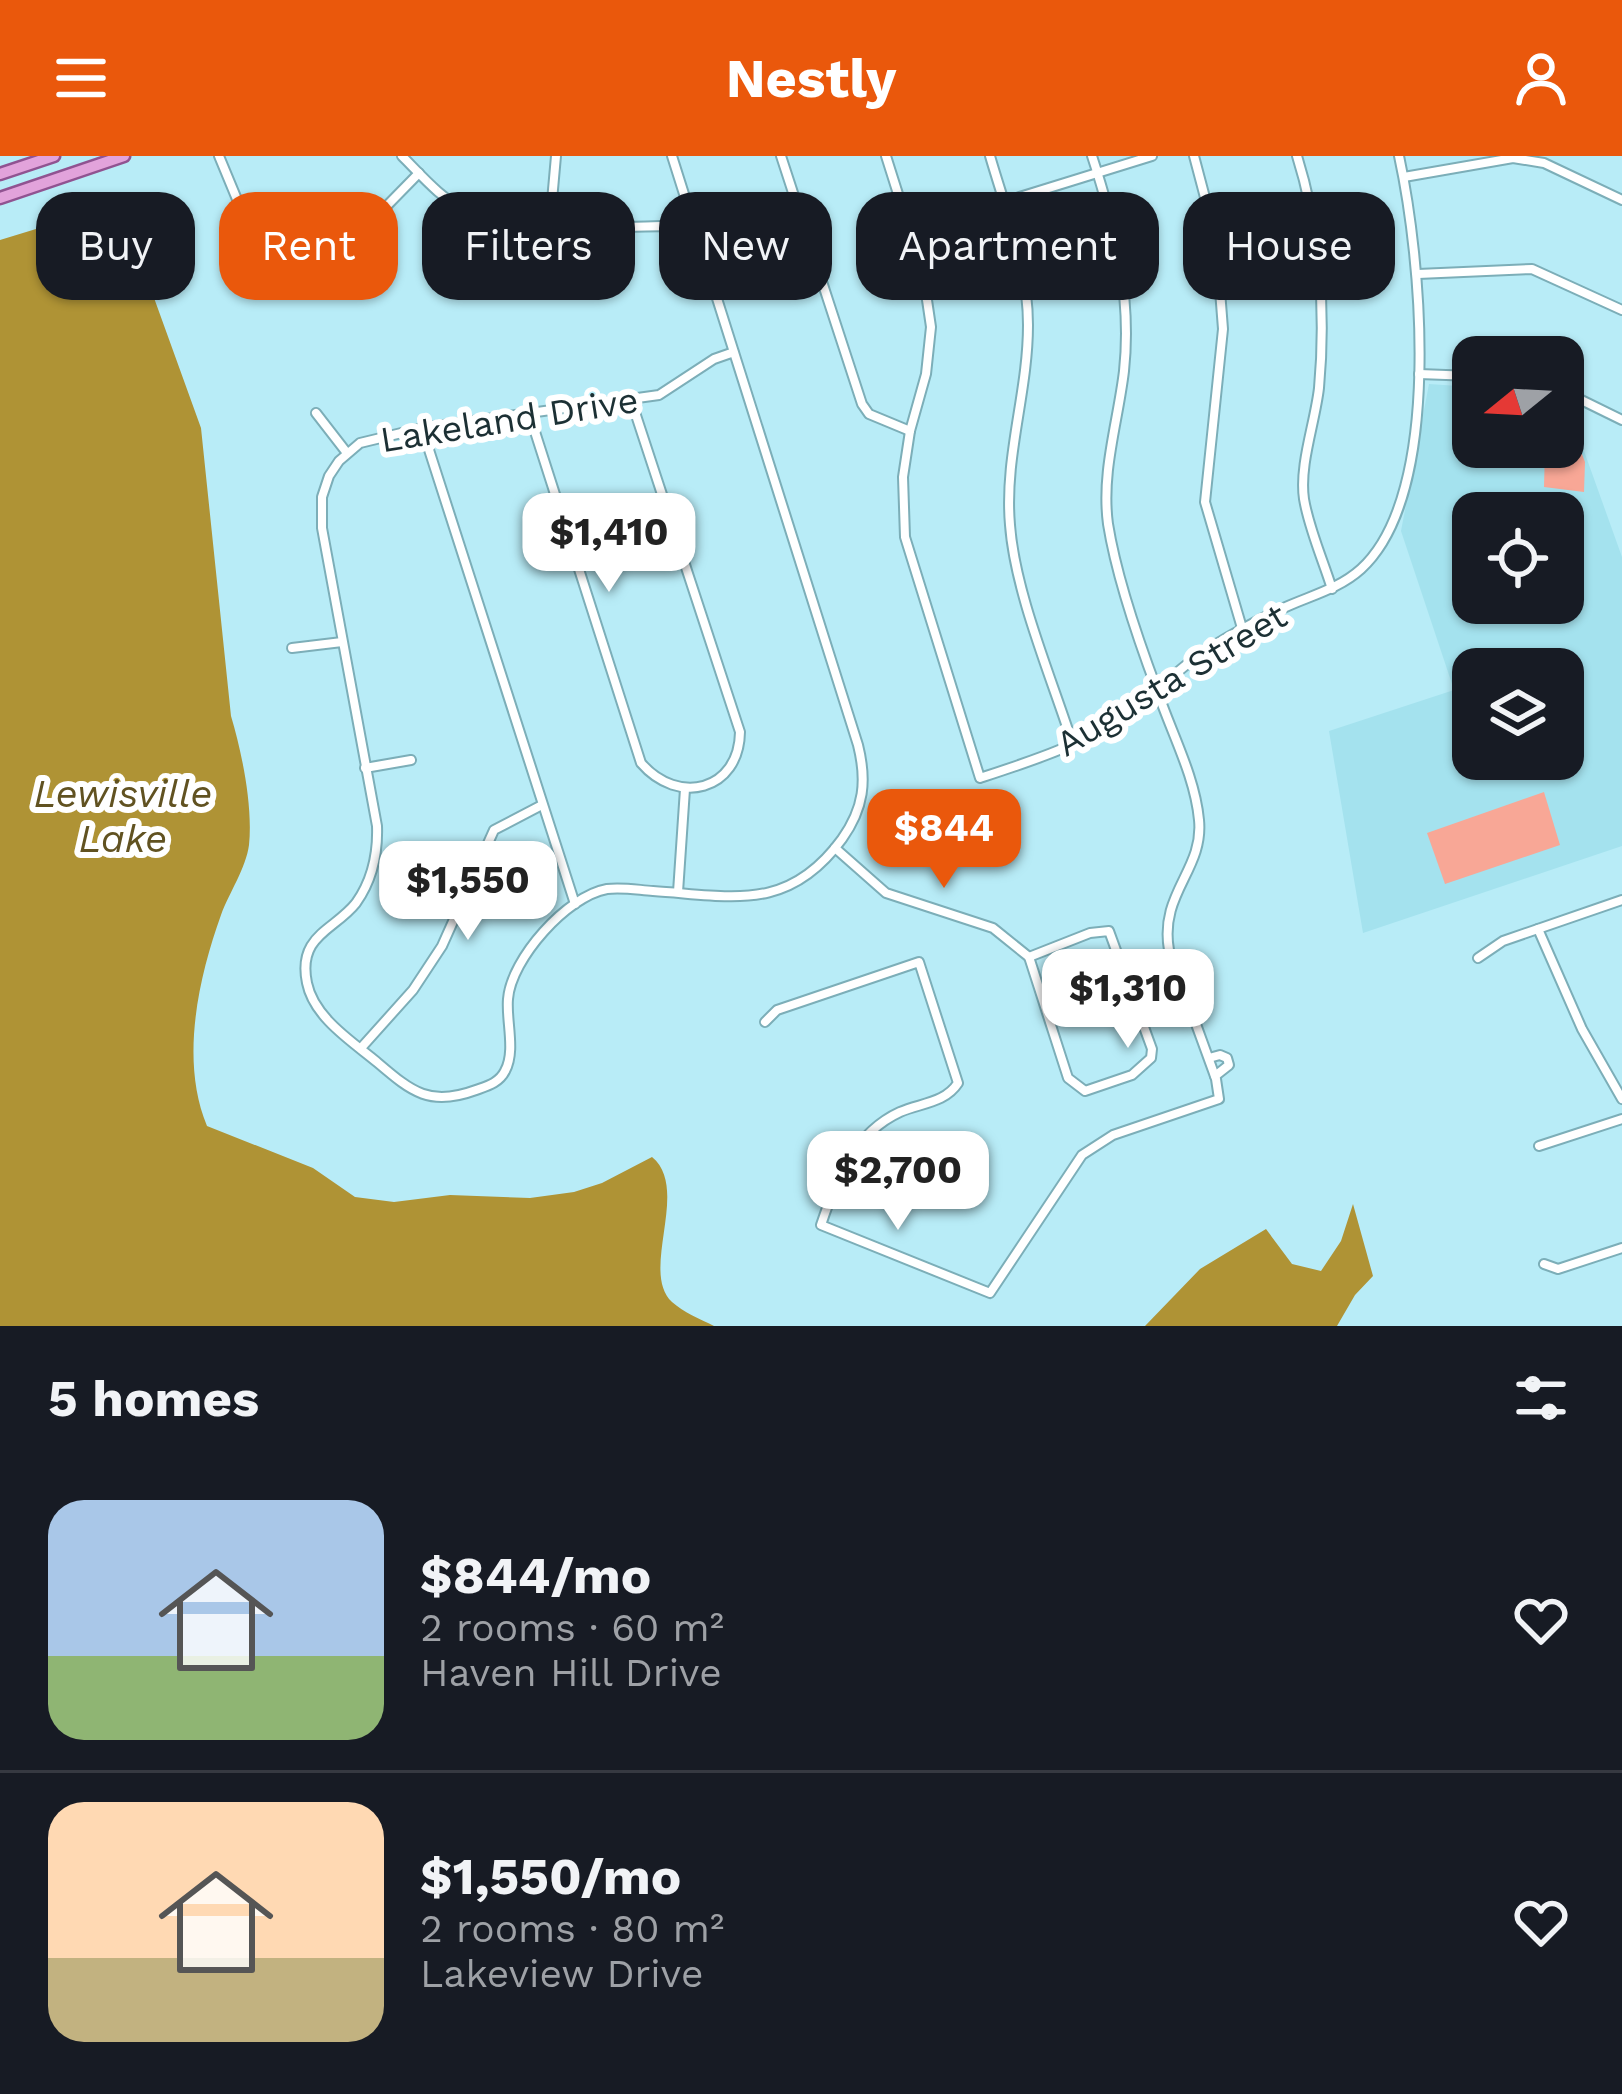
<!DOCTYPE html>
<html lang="en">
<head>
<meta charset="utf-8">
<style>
  body { margin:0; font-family:"Work Sans",sans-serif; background:#242831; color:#f1f3f6; height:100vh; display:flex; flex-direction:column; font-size:45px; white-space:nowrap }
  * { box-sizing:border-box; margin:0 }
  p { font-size:39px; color:#9ea1a6 }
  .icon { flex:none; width:66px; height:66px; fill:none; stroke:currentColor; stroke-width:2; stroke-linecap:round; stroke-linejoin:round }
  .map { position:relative; height:1170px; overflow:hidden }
  .drawer { display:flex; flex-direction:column; background:#171b24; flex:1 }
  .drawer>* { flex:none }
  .banner { position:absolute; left:36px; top:36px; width:1551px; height:108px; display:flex; gap:24px }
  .needle { width:78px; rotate:252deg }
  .controls { position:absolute; left:1452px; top:180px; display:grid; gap:24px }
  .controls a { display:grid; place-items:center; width:132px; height:132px; border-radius:24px; background:#171b24; box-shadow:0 3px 9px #0004; font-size:60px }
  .price { position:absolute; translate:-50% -102px; padding:0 27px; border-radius:24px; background:#fff; color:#222; font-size:39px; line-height:78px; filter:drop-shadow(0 3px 6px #0008) }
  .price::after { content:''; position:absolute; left:50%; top:72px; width:36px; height:27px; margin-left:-18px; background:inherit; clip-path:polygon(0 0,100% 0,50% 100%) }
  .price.selected { background:#ea580c; color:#fff }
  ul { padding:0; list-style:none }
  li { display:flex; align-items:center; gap:36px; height:300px; padding:0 48px }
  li+li { border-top:3px solid #363941 }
  li span { display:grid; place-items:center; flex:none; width:336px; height:240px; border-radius:36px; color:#555 }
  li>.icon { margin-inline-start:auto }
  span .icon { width:144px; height:144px; fill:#fffc; stroke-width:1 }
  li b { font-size:51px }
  h2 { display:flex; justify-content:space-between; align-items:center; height:144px; padding:0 48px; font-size:51px }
  .tag { padding:0 42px; border-radius:36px; background:#171b24; box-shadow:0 3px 9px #0004; font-size:42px; line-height:108px }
  .tag.selected { background:#ea580c; color:#fff }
  header { display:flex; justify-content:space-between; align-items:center; height:156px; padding:0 48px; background:#ea580c; color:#fff; font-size:54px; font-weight:700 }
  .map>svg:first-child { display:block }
  .built { fill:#a4e2ee; fill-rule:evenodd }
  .green { fill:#f8a796 }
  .water { fill:#af9335 }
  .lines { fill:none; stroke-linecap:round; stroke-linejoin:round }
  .street-casing { stroke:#7caeb8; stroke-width:12 }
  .primary-casing { stroke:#905391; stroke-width:15 }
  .street { stroke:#fff; stroke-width:8 }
  .primary { stroke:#e2a3db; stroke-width:10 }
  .labels { text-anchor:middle; stroke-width:12; stroke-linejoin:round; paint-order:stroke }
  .street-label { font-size:36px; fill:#1c3034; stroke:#fff }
  .water-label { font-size:39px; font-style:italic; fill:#615221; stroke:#fff }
</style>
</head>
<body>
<header><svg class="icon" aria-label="menu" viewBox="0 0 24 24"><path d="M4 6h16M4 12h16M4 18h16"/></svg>Nestly<svg class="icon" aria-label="person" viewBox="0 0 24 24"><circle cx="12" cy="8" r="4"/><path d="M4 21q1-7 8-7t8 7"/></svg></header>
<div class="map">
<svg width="1622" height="1170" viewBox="0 0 1622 1170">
  <rect width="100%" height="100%" fill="#b8ecf7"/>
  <!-- built -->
  <path class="built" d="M1429,228l44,3v60h90v-41l6,3 53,148v289l-259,87 -34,-202 125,-41 -53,-159zM1473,357h90v90h-90zM1473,513h90v90h-90z"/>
  <!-- green -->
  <g class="green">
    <path d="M1545,292l35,1 5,13 -1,30 -40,-5z"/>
    <path d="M1544,636l16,53 -115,39 -18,-51z"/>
  </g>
  <!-- water -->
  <g class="water">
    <path d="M72,62l77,66 52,144 30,288c11,37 22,90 18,129 -3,23 -20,48 -28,70 -23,64 -41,146 -14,211l106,42 42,29 39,5 56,-7 80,3 44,-6 28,-9 50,-26c39,32 -13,114 20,145 11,10 28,17 42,24h-714v-1086z"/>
    <path d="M1353,1048l20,72 -18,19 -18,31h-192l55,-57 66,-40 26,35 29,7 20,-30z"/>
  </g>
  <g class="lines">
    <defs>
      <g id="street">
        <path d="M219,0l39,94"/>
        <path d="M402,0c19,19 40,44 65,55 36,17 184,18 227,13"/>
        <path d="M672,0l186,589c9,36 6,63 -16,94 -54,74 -110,57 -189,52 -15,-1 -31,-4 -46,-2 -40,7 -96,70 -99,110 -2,22 8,52 -3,72 -6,12 -18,15 -29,19 -46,17 -64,2 -98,-27 -25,-21 -64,-45 -71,-80 -10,-48 28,-53 49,-80 17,-24 22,-49 21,-77l-55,-298v-31l7,-21 10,-15 21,-18 62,-15 237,-33 55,-36 20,-7"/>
        <path d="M781,0l81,248 7,10 41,17"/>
        <path d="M886,0l37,117 8,54 -5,47 -16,57 -7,46 2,60 75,241c52,-17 105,-34 150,-66 27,-19 49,-45 78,-63 26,-16 52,-31 80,-43 25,-11 52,-18 73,-37 83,-76 60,-312 38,-413"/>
        <path d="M990,0c16,55 38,110 38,169 0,68 -24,132 -18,200 5,68 42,154 63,220"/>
        <path d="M1194,0l22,83 7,90 -18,173 37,126"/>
        <path d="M1297,0c23,73 29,156 22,232 -4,35 -20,77 -15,111 5,30 19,61 28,90"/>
        <path d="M1404,21l109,-19 31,5 78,37"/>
        <path d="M550,67l6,-67"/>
        <path d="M910,75l242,-75"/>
        <path d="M366,85l4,-18 49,-50"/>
        <path d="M1418,118l114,-5 90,41"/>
        <path d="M1419,218l54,2"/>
        <path d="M1563,235l59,29"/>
        <path d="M316,257l31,40"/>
        <path d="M529,257l112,350c37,43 98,28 99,-31l-109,-332"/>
        <path d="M422,272l153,476"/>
        <path d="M292,492l50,-6"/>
        <path d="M365,612l46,-8"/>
        <path d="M835,692l51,45 107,35 36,29"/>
        <path d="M678,736l7,-103"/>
        <path d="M1538,773l44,100 40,70"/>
        <path d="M1109,775l43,118 -1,9 -19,17 -47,16 -17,-13 -39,-121 61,-24z"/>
        <path d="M1478,802l25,-17 119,-41"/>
        <path d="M765,866l12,-12 142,-48 39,121c-13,20 -37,20 -58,29 -46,21 -64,68 -79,113l169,68 92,-138 31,-20 106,-36 -3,-20 -47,-129c-10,-57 35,-80 30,-130 -4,-44 -28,-88 -42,-130 -18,-48 -41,-116 -49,-166 -7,-52 10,-102 16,-153 8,-74 -9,-145 -32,-215"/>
        <path d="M361,892l52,-58 29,-44 52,-116 46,-24"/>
        <path d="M1209,902l11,-3 7,3 2,7 -14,11"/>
        <path d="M1539,990l83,-27"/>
        <path d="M1544,1108l14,5 64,-21"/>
      </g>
      <g id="primary">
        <path d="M0,18l54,-18"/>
        <path d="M0,42l124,-42"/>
      </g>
    </defs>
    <!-- street casing -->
    <use href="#street" class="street-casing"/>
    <!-- primary casing -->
    <use href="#primary" class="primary-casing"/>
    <!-- street -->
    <use href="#street" class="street"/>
    <!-- primary -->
    <use href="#primary" class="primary"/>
  </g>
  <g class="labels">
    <!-- street labels -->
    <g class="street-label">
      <text transform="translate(509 263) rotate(-9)" y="13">Lakeland Drive</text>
      <text transform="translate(1171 523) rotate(-31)" y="13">Augusta Street</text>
    </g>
    <!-- water labels -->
    <g class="water-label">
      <text x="123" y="651">Lewisville<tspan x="123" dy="45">Lake</tspan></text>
    </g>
  </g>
</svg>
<div class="controls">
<a><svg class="needle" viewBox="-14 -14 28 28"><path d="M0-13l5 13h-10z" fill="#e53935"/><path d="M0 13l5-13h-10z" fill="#9ea1a6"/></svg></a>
<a><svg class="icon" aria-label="locate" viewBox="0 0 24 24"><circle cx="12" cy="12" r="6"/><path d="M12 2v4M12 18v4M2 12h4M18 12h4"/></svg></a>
<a><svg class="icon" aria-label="layers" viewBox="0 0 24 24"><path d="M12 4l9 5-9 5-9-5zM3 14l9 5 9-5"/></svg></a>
</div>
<b class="price" style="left:609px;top:439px">$1,410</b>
<b class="price selected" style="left:944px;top:735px">$844</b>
<b class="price" style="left:468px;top:787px">$1,550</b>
<b class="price" style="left:1128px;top:895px">$1,310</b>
<b class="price" style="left:898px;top:1077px">$2,700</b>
<div class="banner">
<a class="tag">Buy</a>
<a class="tag selected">Rent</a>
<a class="tag">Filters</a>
<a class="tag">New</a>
<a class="tag">Apartment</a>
<a class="tag">House</a>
</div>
</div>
<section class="drawer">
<h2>5 homes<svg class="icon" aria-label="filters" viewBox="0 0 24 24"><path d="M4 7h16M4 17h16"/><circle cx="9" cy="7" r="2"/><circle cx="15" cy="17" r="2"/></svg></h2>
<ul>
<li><span style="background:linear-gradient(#a9c7e8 65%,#8fb573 0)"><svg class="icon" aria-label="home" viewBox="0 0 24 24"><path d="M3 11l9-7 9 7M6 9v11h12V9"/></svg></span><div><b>$844/mo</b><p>2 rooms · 60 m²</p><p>Haven Hill Drive</p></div><svg class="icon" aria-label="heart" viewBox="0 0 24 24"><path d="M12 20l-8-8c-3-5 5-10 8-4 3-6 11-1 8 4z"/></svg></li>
<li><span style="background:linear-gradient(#ffd9b3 65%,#c2b280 0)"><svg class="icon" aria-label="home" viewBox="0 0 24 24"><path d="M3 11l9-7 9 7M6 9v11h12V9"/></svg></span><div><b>$1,550/mo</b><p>2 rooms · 80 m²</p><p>Lakeview Drive</p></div><svg class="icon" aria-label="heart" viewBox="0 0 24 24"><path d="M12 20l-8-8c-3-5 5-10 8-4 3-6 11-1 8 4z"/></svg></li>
</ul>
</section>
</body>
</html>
